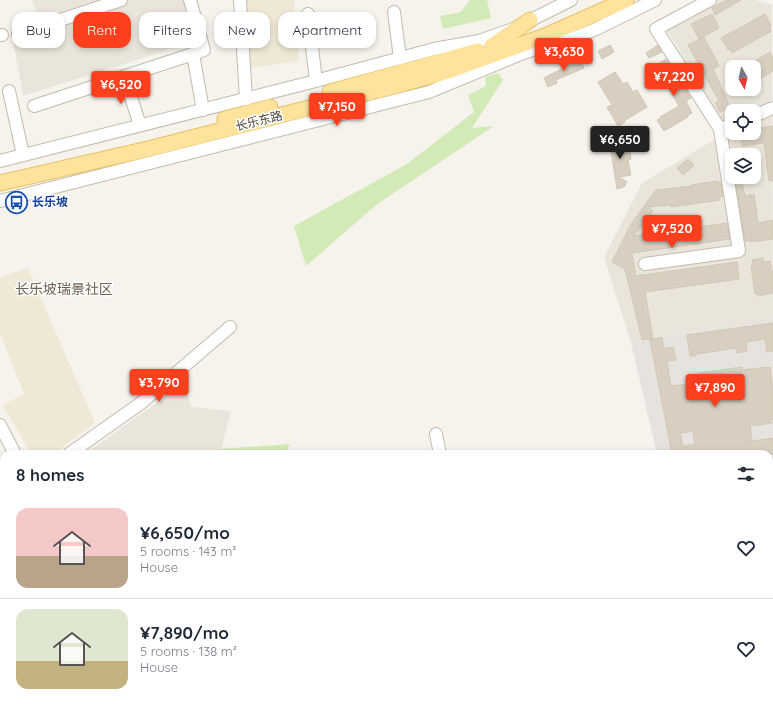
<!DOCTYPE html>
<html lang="en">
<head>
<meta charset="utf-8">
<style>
  body { margin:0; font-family:Quicksand,"Noto Sans SC",sans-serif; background:#f6f6f7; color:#1f2937; height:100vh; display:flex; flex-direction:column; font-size:15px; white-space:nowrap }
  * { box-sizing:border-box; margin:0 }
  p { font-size:13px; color:#747a83 }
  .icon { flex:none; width:22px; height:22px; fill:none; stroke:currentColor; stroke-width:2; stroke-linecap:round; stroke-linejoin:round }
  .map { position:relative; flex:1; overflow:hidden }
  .panel { position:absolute; left:0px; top:450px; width:773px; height:256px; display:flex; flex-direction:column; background:#fff; border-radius:12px 12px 0 0; box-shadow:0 2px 6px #0003 }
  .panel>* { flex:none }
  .guide { position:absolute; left:12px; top:12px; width:400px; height:36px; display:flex; gap:8px }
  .needle { width:26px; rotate:172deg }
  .buttons { position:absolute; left:725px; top:60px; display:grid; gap:8px }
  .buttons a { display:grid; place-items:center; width:36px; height:36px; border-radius:8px; background:#fff; box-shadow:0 2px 6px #0003; font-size:20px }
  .price { position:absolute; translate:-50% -34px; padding:0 9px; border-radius:4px; background:#fc3f1d; color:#fff; font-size:13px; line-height:26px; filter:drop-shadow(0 1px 2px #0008) }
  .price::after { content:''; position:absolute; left:50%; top:24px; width:12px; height:9px; margin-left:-6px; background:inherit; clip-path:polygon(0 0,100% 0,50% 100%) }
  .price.on { background:#222; color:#fff }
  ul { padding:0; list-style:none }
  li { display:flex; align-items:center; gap:12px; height:100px; padding:0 16px }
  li+li { border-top:1px solid #e0e1e3 }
  li span { display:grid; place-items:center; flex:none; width:112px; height:80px; border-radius:12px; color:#555 }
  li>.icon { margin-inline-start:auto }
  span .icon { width:48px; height:48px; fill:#fffc; stroke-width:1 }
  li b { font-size:17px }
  h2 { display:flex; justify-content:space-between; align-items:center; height:48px; padding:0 16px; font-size:17px }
  .chip { padding:0 14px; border-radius:12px; background:#fff; box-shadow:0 2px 6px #0003; font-size:14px; line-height:36px }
  .chip.on { background:#fc3f1d; color:#fff }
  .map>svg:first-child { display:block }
  .residential { fill:#eae5da; fill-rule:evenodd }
  .industrial { fill:#e6e2dd }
  .education { fill:#efe8d6 }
  .green { fill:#d2eab5 }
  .building { fill:#d8cfc1; stroke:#d3c7b4; fill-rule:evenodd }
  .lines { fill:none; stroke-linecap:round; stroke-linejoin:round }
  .minor-casing { stroke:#c2bbae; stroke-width:14 }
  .major-casing { stroke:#e6c16a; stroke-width:17 }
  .minor { stroke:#fff; stroke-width:12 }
  .major { stroke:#ffe39c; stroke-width:15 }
  .labels { text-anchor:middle; stroke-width:3; stroke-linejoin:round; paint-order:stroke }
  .street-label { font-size:12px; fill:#4b4439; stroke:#fff }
  .transit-label { font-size:12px; font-weight:bold; fill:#164399; stroke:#fff; text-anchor:start }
  .quarter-label { font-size:14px; fill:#6e6250; stroke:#fff }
</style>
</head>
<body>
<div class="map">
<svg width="773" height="706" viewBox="0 0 773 706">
  <rect width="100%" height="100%" fill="#f6f3ec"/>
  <!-- residential -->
  <g class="residential">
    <path d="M32,0h151l13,41 -173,55 -12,-68 27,-10z"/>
    <path d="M717,0h38l17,5 1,313 -142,25 -27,-86 38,-74 85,-51 -61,-104zM732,67h22v22h-22zM732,111h22v22h-22zM732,155h22v22h-22z"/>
    <path d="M183,384l9,23 39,4 -11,43h-135z"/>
    <path d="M4,512v112l-4,-12v-97z"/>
    <path d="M769,581h4v125h-68l-1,-4h65z"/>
    <path d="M132,702h81l1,4h-82z"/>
  </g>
  <!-- industrial -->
  <g class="industrial">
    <path d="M773,318v263h-4v-127h-112l-26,-111z"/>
    <rect x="219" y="702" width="117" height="4"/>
    <path d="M391,702h64v2l-3,2h-60z"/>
  </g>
  <!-- education -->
  <g class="education">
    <path d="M237,0h57l5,61 -55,8z"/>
    <path d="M28,268l67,155 -42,31h-21l-30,-49 22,-11 -24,-61v-56z"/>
    <path d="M0,631l4,11v60h22l1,4 19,-4h68v4h-114z"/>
  </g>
  <!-- green -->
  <g class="green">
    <path d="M470,0h17l4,18 -48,11 -3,-13 21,-4z"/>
    <path d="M498,73l5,7 -31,48 22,-2 -118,79 -70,61 -12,-40 113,-62 67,-52 -6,-17 18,-9 -1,-9z"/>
    <path d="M290,444l-5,10h-64l-1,-5z"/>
    <path d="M342,702h55v4h-63l7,-2z"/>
  </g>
  <!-- building -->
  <g class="building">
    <path d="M726,0h15l-26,15 -3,-7z"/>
    <path d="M712,14l7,14 -20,11 -8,-15z"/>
    <path d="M765,14l6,12 -2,1 2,4 -39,22 -2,-4 -2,1 -7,-12z"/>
    <path d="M704,37l15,29 -6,3 17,38 -10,5 -5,-9 4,-2 -31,-56z"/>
    <path d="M610,45l4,7 -12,7 -4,-8z"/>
    <path d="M658,45l4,7 -13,6 -3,-5z"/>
    <path d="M770,52l3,6v13l-19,11v-15h-10z"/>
    <path d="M580,59l4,9 -28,12 1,3 -9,4 -4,-9 25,-13v-2z"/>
    <path d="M666,59l25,39 -5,3 6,12 -5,3 1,1 -24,14 -7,-11 4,-2 -1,-1 19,-11 -24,-40z"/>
    <path d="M615,72l8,12 4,-2 6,10 4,-2 10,17 -23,14 1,1 -7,4 -11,-19 5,-2 -14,-23z"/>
    <path d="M773,126v55h-4l-5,-38 -22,3 -2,-13h14v-4z"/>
    <path d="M625,136l2,15h3l1,8 -3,1 3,15 -12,2 8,5 -3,5 -7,2 -8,-51z"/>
    <path d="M688,159l6,6 -11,10 -6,-7z"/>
    <path d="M735,177h6l4,19 9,-2 4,29 15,-3v19l-23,3v-2l-5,1z"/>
    <path d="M717,181v2l4,-1 2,14 -4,1 1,3 -49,7v-2l-23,2 5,4 -19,25 93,-13 3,16 -98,14 4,23 101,-14 2,17 -94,13 8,47 -11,1 -17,-71 -13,-7 19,-38 25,-34 36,-4 -1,-1z"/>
    <path d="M763,258v4l7,-1 2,11 1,-1v22l-15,3v-2h-3l-4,-28 2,-1 -1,-5z"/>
    <path d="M773,323v28l-6,1 -2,-13 -19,3 1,9 -10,2 -1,-5 -40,6v2h-6l-3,-21z"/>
    <path d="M662,337l2,12 9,-2 3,13 -9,1 4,25 16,-2 -1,-5 13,-2v-4l43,-6v3l28,-3 3,23v29l-2,1 1,3 -22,3 2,15 21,-3v16h-101l-22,-114zM693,431l2,13 -12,2 -3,-13z"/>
  </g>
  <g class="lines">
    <defs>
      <g id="minor">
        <path d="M190,0l14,50 -11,4 10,56"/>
        <path d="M240,0l6,99"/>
        <path d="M394,12l6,46"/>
        <path d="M308,14l8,67"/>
        <path d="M18,34l103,-34"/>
        <path d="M0,35h2"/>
        <path d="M124,76l16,49"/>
        <path d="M9,91l14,64"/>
        <path d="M34,106l159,-52"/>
        <path d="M754,116l19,-8"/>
        <path d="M720,129l12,-5"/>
        <path d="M0,161l308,-78 126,-34 45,-8 34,-12 58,-29"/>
        <path d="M0,201l429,-109 94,-39 53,-16 20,-8 59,-29"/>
        <path d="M645,264l94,-13 -19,-122 -64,-100 54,-29"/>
        <path d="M0,425l15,29"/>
        <path d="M436,434l4,20"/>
        <path d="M69,454l72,-51 89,-76"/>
        <path d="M0,503l4,-3"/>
        <path d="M127,702l1,4"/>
        <path d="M573,702v4"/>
      </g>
      <g id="major">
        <path d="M492,46l38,-26"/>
        <path d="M330,92l148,-41"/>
        <path d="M225,119l45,-12"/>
        <path d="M0,183l148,-34 243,-62 57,-16 97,-35 81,-36"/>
      </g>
    </defs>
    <!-- minor casing -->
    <use href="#minor" class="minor-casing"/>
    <!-- major casing -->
    <use href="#major" class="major-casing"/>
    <!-- minor -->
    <use href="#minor" class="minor"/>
    <!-- major -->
    <use href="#major" class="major"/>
  </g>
  <!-- icons -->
  <defs>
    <symbol id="bus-ring" viewBox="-11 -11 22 22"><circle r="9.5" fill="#fff" stroke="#1a4fb4" stroke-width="1.5"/><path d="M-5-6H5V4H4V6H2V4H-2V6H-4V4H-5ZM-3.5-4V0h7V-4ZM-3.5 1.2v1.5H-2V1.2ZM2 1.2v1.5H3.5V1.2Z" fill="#1a4fb4"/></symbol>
  </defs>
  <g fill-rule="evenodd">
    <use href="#bus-ring" x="4" y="190" width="25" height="25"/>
  </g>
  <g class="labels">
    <!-- street labels -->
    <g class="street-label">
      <text transform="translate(259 121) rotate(-14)" y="4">长乐东路</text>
    </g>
    <!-- transit labels -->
    <g class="transit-label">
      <text x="32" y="206">长乐坡</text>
    </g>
    <!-- quarter labels -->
    <g class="quarter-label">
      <text x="64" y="294">长乐坡瑞景社区</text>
    </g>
  </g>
</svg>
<div class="buttons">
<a><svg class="needle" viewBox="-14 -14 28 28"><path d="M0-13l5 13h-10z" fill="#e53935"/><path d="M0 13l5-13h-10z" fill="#747a83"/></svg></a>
<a><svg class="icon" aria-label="locate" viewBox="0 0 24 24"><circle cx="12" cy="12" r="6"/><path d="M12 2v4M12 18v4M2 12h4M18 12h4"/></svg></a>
<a><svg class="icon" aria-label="layers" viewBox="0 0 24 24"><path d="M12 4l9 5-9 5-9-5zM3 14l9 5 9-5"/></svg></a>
</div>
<b class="price" style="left:564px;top:72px">¥3,630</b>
<b class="price" style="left:674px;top:97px">¥7,220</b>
<b class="price" style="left:121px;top:105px">¥6,520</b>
<b class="price" style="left:337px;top:127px">¥7,150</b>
<b class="price on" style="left:620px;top:160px">¥6,650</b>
<b class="price" style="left:672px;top:249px">¥7,520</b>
<b class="price" style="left:159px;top:403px">¥3,790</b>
<b class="price" style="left:715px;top:408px">¥7,890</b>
<div class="guide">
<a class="chip">Buy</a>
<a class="chip on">Rent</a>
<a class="chip">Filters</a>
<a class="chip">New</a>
<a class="chip">Apartment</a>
</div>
<section class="panel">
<h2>8 homes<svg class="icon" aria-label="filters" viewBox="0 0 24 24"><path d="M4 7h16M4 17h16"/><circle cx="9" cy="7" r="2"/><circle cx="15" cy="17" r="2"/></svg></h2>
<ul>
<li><span style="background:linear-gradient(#f6c9c9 60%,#b9a48a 0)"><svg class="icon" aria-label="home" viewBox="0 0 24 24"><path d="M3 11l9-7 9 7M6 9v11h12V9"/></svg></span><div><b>¥6,650/mo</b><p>5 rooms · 143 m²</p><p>House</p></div><svg class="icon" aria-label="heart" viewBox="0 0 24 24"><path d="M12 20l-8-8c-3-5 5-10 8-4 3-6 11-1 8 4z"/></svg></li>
<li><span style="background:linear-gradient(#dfe7d0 65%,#c2b280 0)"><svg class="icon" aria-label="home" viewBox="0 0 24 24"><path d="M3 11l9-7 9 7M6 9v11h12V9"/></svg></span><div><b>¥7,890/mo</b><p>5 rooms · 138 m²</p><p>House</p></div><svg class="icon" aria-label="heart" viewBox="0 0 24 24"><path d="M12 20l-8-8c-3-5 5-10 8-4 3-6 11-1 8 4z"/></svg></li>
</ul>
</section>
</div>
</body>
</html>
